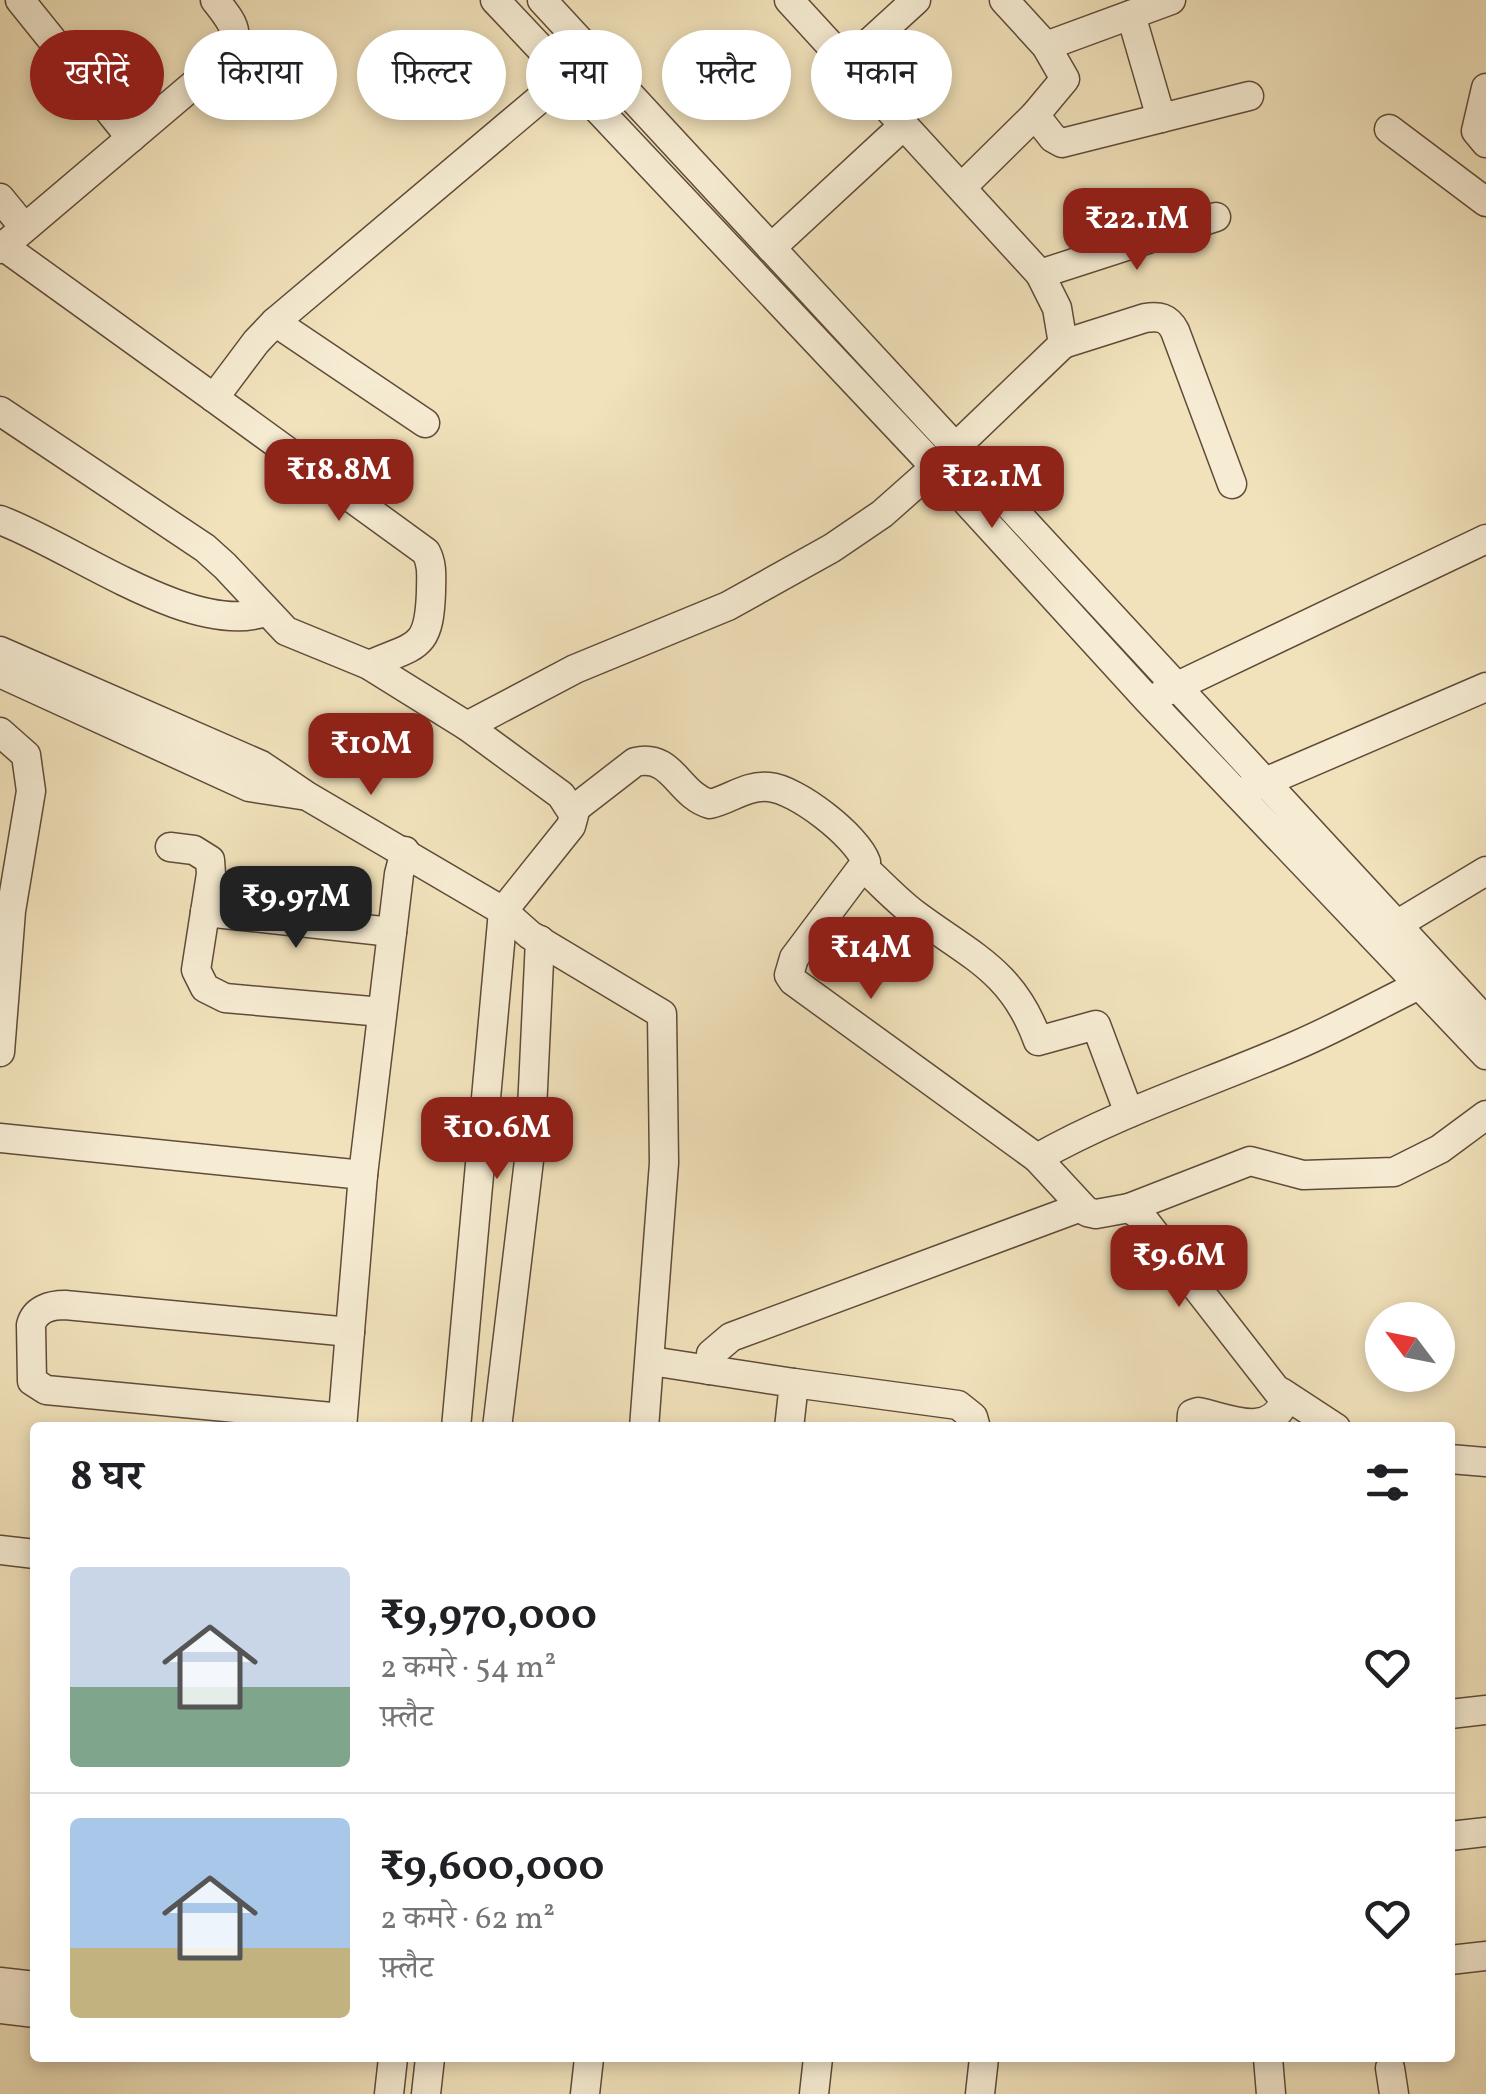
<!DOCTYPE html>
<html lang="hi">
<head>
<meta charset="utf-8">
<style>
  body { margin:0; font-family:Vollkorn,"Noto Serif Devanagari",serif; background:#f6f6f6; color:#202124; height:100vh; display:flex; flex-direction:column; font-size:38px; white-space:nowrap }
  * { box-sizing:border-box; margin:0 }
  p { font-size:32px; color:#757577 }
  .icon { flex:none; width:55px; height:55px; fill:none; stroke:currentColor; stroke-width:2; stroke-linecap:round; stroke-linejoin:round }
  .map { position:relative; flex:1; overflow:hidden }
  .drawer { position:absolute; left:30px; top:1422px; width:1425px; height:640px; display:flex; flex-direction:column; background:#fff; border-radius:10px; box-shadow:0 5px 15px #0003 }
  .drawer>* { flex:none }
  .banner { position:absolute; left:30px; top:30px; width:1428px; height:90px; display:flex; gap:20px }
  .needle { width:65px; rotate:302deg }
  .controls { position:absolute; left:1365px; top:1302px; display:grid; gap:20px }
  .controls a { display:grid; place-items:center; width:90px; height:90px; border-radius:50%; background:#fff; box-shadow:0 5px 15px #0003; font-size:50px }
  .price { position:absolute; translate:-50% -85px; padding:0 22px; border-radius:20px; background:#8f2418; color:#fff; font-size:32px; line-height:65px; filter:drop-shadow(0 2px 5px #0008) }
  .price::after { content:''; position:absolute; left:50%; top:60px; width:30px; height:22px; margin-left:-15px; background:inherit; clip-path:polygon(0 0,100% 0,50% 100%) }
  .price.active { background:#222; color:#fff }
  ul { padding:0; list-style:none }
  li { display:flex; align-items:center; gap:30px; height:250px; padding:0 40px }
  li+li { border-top:2px solid #e0e0e0 }
  li span { display:grid; place-items:center; flex:none; width:280px; height:200px; border-radius:10px; color:#555 }
  li>.icon { margin-inline-start:auto }
  span .icon { width:120px; height:120px; fill:#fffc; stroke-width:1 }
  li b { font-size:42px }
  h2 { display:flex; justify-content:space-between; align-items:center; height:120px; padding:0 40px; font-size:42px }
  .chip { padding:0 35px; border-radius:45px; background:#fff; box-shadow:0 5px 15px #0003; font-size:35px; line-height:90px }
  .chip.active { background:#8f2418; color:#fff }
  .map>svg:first-child { display:block }
  .lines { fill:none; stroke-linecap:round; stroke-linejoin:round }
  .minor-casing { stroke:#604b39; stroke-width:31 }
  .minor { stroke:#f6ecd3; stroke-width:28 }
</style>
</head>
<body>
<div class="map">
<svg width="1486" height="2094" viewBox="0 0 1486 2094">
  <rect width="100%" height="100%" fill="#f1e2bb"/>
  <filter id="stains"><feTurbulence type="fractalNoise" baseFrequency=".002" numOctaves="4"/><feColorMatrix values="0 0 0 0 .2 0 0 0 0 .09 0 0 0 0 .02 0 0 0 .5 -.17"/></filter>
  <radialGradient id="worn" r=".72"><stop offset=".6" stop-color="#630" stop-opacity="0"/><stop offset="1" stop-color="#630" stop-opacity=".3"/></radialGradient>
  <g class="lines">
    <defs>
      <g id="minor">
        <path d="M20,0l111,138"/>
        <path d="M495,0l440,467 213,233 338,355"/>
        <path d="M542,0l944,1021"/>
        <path d="M1131,15l30,103"/>
        <path d="M1046,46l125,-46"/>
        <path d="M847,63l69,-63"/>
        <path d="M1486,88l-10,43 10,12"/>
        <path d="M1035,115l18,23 9,5 187,-47"/>
        <path d="M1389,129l97,73"/>
        <path d="M962,187l73,-72 30,-36 -19,-33 -42,-46"/>
        <path d="M0,198l23,28"/>
        <path d="M3,246l211,152 42,-56 19,-20 293,-247"/>
        <path d="M771,248l133,-123"/>
        <path d="M0,249l218,-185c25,-30 19,-36 -3,-64"/>
        <path d="M1040,274l176,-57"/>
        <path d="M275,322l150,101"/>
        <path d="M1063,344l82,-26c14,-2 23,-1 30,13l57,153"/>
        <path d="M214,398l212,154c7,13 5,26 5,40 -2,58 -14,52 -62,73"/>
        <path d="M0,411l205,137 20,18 61,65 83,34 98,61 108,-57 153,-63 104,-58 50,-34 53,-47 128,-123 -6,-36 -17,-34 -251,-274"/>
        <path d="M0,520c71,26 192,117 265,92"/>
        <path d="M0,651l261,114 46,31 196,115 27,24 132,79 2,149 -20,265"/>
        <path d="M0,673l249,114 52,8"/>
        <path d="M1163,693l323,-154"/>
        <path d="M0,732l26,23 5,36 -20,120 -11,141"/>
        <path d="M1249,789l237,-102"/>
        <path d="M573,810l62,-48c38,-9 43,33 75,42 21,-5 36,-19 59,-17 27,2 88,49 97,75l-72,96 -5,17 4,6 244,177c83,-47 173,-75 260,-113 42,-18 83,-41 124,-61"/>
        <path d="M170,847l24,3 16,10 1,14 -15,96 9,18 20,10 157,14"/>
        <path d="M864,868c17,15 33,33 52,47 55,41 97,56 122,126l58,-16 33,88"/>
        <path d="M205,912l187,20"/>
        <path d="M1383,933l103,-62"/>
        <path d="M0,1138l363,37"/>
        <path d="M1037,1158l50,54 9,2 33,-6 12,8 144,185c-17,38 -56,17 -87,11l-6,2 -1,14"/>
        <path d="M1129,1208l121,-47 53,14 91,-3 46,-23 46,-34"/>
        <path d="M651,1361l143,22 -5,45"/>
        <path d="M709,1370l2,-16 20,-17 350,-130"/>
        <path d="M794,1383l164,22 15,12 3,11"/>
        <path d="M1281,1392l55,36"/>
        <path d="M342,1418l-296,-28 -14,-9 -1,-56c4,-16 20,-20 34,-20l285,27"/>
        <path d="M342,1428l21,-253 36,-301 6,-23"/>
        <path d="M456,1428l47,-517 68,-85 3,-11 -13,-20 -94,-69"/>
        <path d="M497,1428l33,-276 10,-212"/>
        <path d="M1450,1459l36,3"/>
        <path d="M0,1550l35,4"/>
        <path d="M1450,1714l36,-4"/>
        <path d="M1450,1836l36,-4"/>
        <path d="M1450,1960l36,-4"/>
        <path d="M0,1982l35,4"/>
        <path d="M0,2009l35,4"/>
        <path d="M1268,2058l3,36"/>
        <path d="M1390,2068l4,26"/>
        <path d="M389,2094l4,-36"/>
        <path d="M426,2094l4,-36"/>
        <path d="M585,2094l4,-36"/>
        <path d="M814,2094l4,-36"/>
        <path d="M980,2094l4,-36"/>
      </g>
    </defs>
    <!-- minor casing -->
    <use href="#minor" class="minor-casing"/>
    <!-- minor -->
    <use href="#minor" class="minor"/>
  </g>
  <rect width="100%" height="100%" filter="url(#stains)"/>
  <rect width="100%" height="100%" fill="url(#worn)"/>
</svg>
<div class="controls">
<a><svg class="needle" viewBox="-14 -14 28 28"><path d="M0-13l5 13h-10z" fill="#e53935"/><path d="M0 13l5-13h-10z" fill="#757577"/></svg></a>
</div>
<b class="price" style="left:1137px;top:273px">₹22.1M</b>
<b class="price" style="left:339px;top:524px">₹18.8M</b>
<b class="price" style="left:992px;top:531px">₹12.1M</b>
<b class="price" style="left:371px;top:798px">₹10M</b>
<b class="price active" style="left:296px;top:951px">₹9.97M</b>
<b class="price" style="left:871px;top:1002px">₹14M</b>
<b class="price" style="left:497px;top:1182px">₹10.6M</b>
<b class="price" style="left:1179px;top:1310px">₹9.6M</b>
<div class="banner">
<a class="chip active">खरीदें</a>
<a class="chip">किराया</a>
<a class="chip">फ़िल्टर</a>
<a class="chip">नया</a>
<a class="chip">फ़्लैट</a>
<a class="chip">मकान</a>
</div>
<section class="drawer">
<h2>8 घर<svg class="icon" aria-label="filters" viewBox="0 0 24 24"><path d="M4 7h16M4 17h16"/><circle cx="9" cy="7" r="2"/><circle cx="15" cy="17" r="2"/></svg></h2>
<ul>
<li><span style="background:linear-gradient(#c9d6e8 60%,#7fa58c 0)"><svg class="icon" aria-label="home" viewBox="0 0 24 24"><path d="M3 11l9-7 9 7M6 9v11h12V9"/></svg></span><div><b>₹9,970,000</b><p>2 कमरे · 54 m²</p><p>फ़्लैट</p></div><svg class="icon" aria-label="heart" viewBox="0 0 24 24"><path d="M12 20l-8-8c-3-5 5-10 8-4 3-6 11-1 8 4z"/></svg></li>
<li><span style="background:linear-gradient(#a9c7e8 65%,#c2b280 0)"><svg class="icon" aria-label="home" viewBox="0 0 24 24"><path d="M3 11l9-7 9 7M6 9v11h12V9"/></svg></span><div><b>₹9,600,000</b><p>2 कमरे · 62 m²</p><p>फ़्लैट</p></div><svg class="icon" aria-label="heart" viewBox="0 0 24 24"><path d="M12 20l-8-8c-3-5 5-10 8-4 3-6 11-1 8 4z"/></svg></li>
</ul>
</section>
</div>
</body>
</html>
